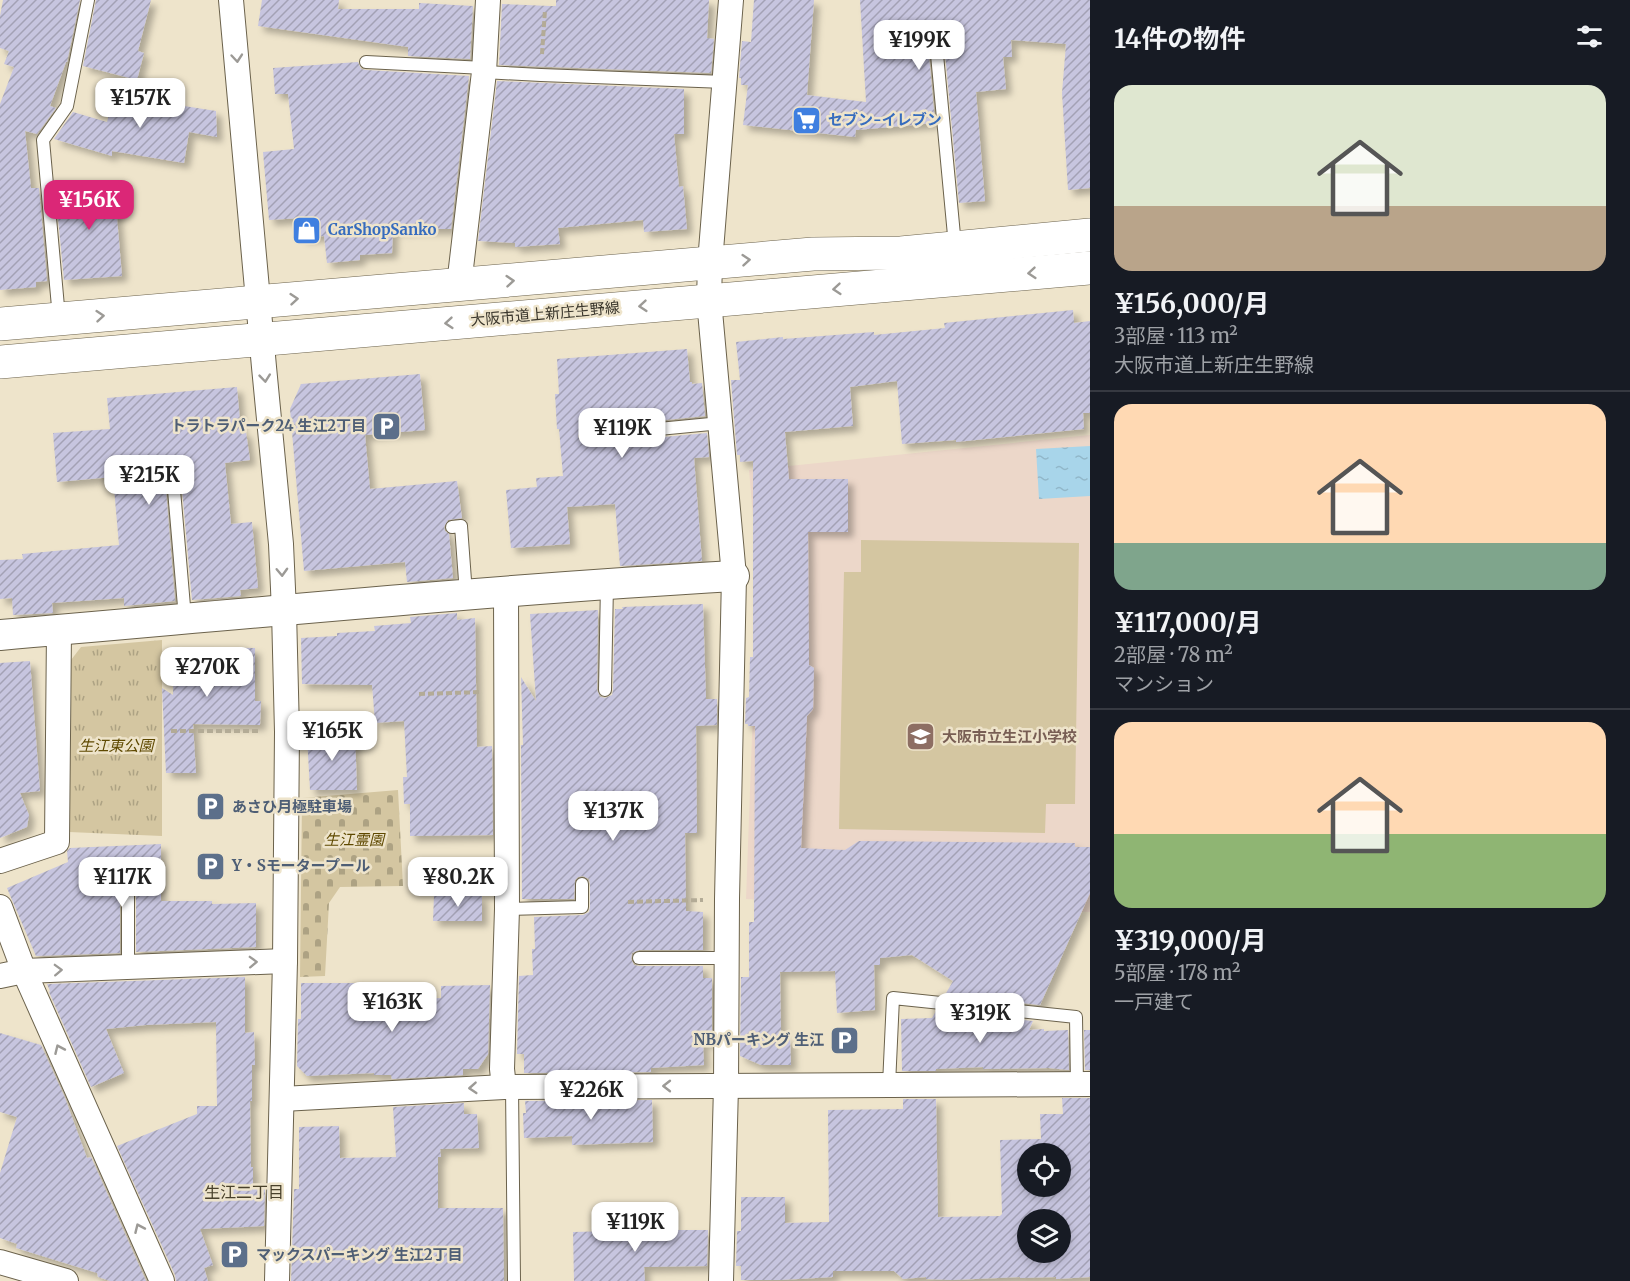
<!DOCTYPE html>
<html lang="ja">
<head>
<meta charset="utf-8">
<style>
  body { margin:0; font-family:Merriweather,"Noto Sans JP",serif; background:#242831; color:#f1f3f6; height:100vh; display:flex; flex-direction:column; font-size:22px; white-space:nowrap }
  * { box-sizing:border-box; margin:0 }
  p { font-size:20px; color:#9ea1a6 }
  .icon { flex:none; width:33px; height:33px; fill:none; stroke:currentColor; stroke-width:2; stroke-linecap:round; stroke-linejoin:round }
  .map { position:relative; flex:1; overflow:hidden }
  .details { display:flex; flex-direction:column; background:#171b24; width:540px }
  .details>* { flex:none }
  .tools { position:absolute; left:1017px; top:1143px; display:grid; gap:12px }
  .tools a { display:grid; place-items:center; width:54px; height:54px; border-radius:50%; background:#171b24; box-shadow:0 3px 9px #0003; font-size:30px }
  .price { position:absolute; translate:-50% -51px; padding:0 14px; border-radius:12px; background:#fff; color:#222; font-size:20px; line-height:39px; filter:drop-shadow(0 2px 3px #0008) }
  .price::after { content:''; position:absolute; left:50%; top:36px; width:18px; height:14px; margin-left:-9px; background:inherit; clip-path:polygon(0 0,100% 0,50% 100%) }
  .price.active { background:#db2777; color:#fff }
  ul { padding:0; list-style:none }
  li { display:grid; align-content:center; gap:12px; height:318px; padding:0 24px }
  li+li { border-top:2px solid #363941 }
  li span { display:grid; place-items:center; height:186px; border-radius:18px; color:#555 }
  li>.icon { margin-inline-start:auto }
  span .icon { width:108px; height:108px; fill:#fffc; stroke-width:1 }
  li b { font-size:26px }
  h2 { display:flex; justify-content:space-between; align-items:center; height:72px; padding:0 24px; font-size:26px }
  main { display:flex; flex:1; min-height:0 }
  .map>svg:first-child { display:block }
  .education { fill:#ecd7c9 }
  .cemetery { fill:url(#cemetery-stones) }
  .park { fill:url(#park-tufts) }
  .pitch { fill:#d4c6a1 }
  .water { fill:url(#water-ripples) }
  .building { fill:url(#building-hatch); fill-rule:evenodd; filter:url(#shadow) }
  .lines { fill:none; stroke-linecap:round; stroke-linejoin:round }
  .service-casing { stroke:#6b624c; stroke-width:14 }
  .minor-casing { stroke:#6b624c; stroke-width:26 }
  .tertiary-casing { stroke:#6b624c; stroke-width:32 }
  .primary-casing { stroke:#6b624c; stroke-width:34 }
  .path { stroke:#b3ab96; stroke-width:4; stroke-dasharray:6 3; stroke-linecap:butt }
  .service { stroke:#fff; stroke-width:12 }
  .minor { stroke:#fff; stroke-width:24 }
  .tertiary { stroke:#fff; stroke-width:30 }
  .primary { stroke:#fff; stroke-width:33 }
  .oneway { stroke:#9c9a96 }
  .labels { text-anchor:middle; stroke-width:5; stroke-linejoin:round; paint-order:stroke }
  .shop-label { font-size:15px; font-weight:bold; fill:#366cbe; stroke:#eee4cb; text-anchor:start }
  .street-label { font-size:15px; fill:#3a362c; stroke:#eee4cb }
  .service-label { font-size:15px; font-weight:bold; fill:#4e5e75; stroke:#eee4cb; text-anchor:start }
  .education-label { font-size:15px; font-weight:bold; fill:#785e54; stroke:#eee4cb; text-anchor:start }
  .park-label { font-size:15px; font-style:italic; fill:#5f4900; stroke:#eee4cb }
  .neighbourhood-label { font-size:16px; fill:#49412b; stroke:#eee4cb }
</style>
</head>
<body>
<main>
<div class="map">
<svg width="1090" height="1281" viewBox="0 0 1090 1281">
  <defs>
    <pattern id="cemetery-stones" width="16" height="16" patternUnits="userSpaceOnUse" patternTransform="scale(1.5)"><rect width="16" height="16" fill="#d4c6a1"/><path d="M2 7V4a2 2 0 0 1 4 0v3zM10 15v-3a2 2 0 0 1 4 0v3z" fill="#ada283"/></pattern>
    <pattern id="park-tufts" width="24" height="20" patternUnits="userSpaceOnUse" patternTransform="scale(1.5)"><rect width="24" height="20" fill="#d4c6a1"/><path d="M3 7l-1-3M5 7V3M7 7l1-3M15 17l-1-3M17 17v-4M19 17l1-3" fill="none" stroke="#ada283"/></pattern>
    <pattern id="water-ripples" width="26" height="14" patternUnits="userSpaceOnUse" patternTransform="scale(1.5)"><rect width="26" height="14" fill="#a8d5ea"/><path d="M2 4q2-2 4 0t4 0M15 11q2-2 4 0t4 0" fill="none" stroke="#91b7c9"/></pattern>
    <pattern id="building-hatch" width="6" height="6" patternUnits="userSpaceOnUse" patternTransform="scale(1.5)"><rect width="6" height="6" fill="#c7c5df"/><path d="M-1 1l2-2M0 6l6-6M5 7l2-2" fill="none" stroke="#a3a1b5"/></pattern>
    <filter id="shadow"><feDropShadow dx="5.5" dy="5.5" stdDeviation="3" flood-color="#0004"/></filter>
  </defs>
  <rect width="100%" height="100%" fill="#eee4cb"/>
  <!-- education -->
  <path class="education" d="M1090,435v477l-344,-13 12,-325 -9,-104z"/>
  <!-- cemetery -->
  <path class="cemetery" d="M398,790l5,96 -63,1 -11,16 -4,73 -25,1 2,-179z"/>
  <!-- park -->
  <path class="park" d="M162,640v196l-93,-4 2,-172 10,-13z"/>
  <!-- pitch -->
  <path class="pitch" d="M861,540l218,3 -4,261h-29l-1,29 -206,-4 5,-257h17z"/>
  <!-- water -->
  <path class="water" d="M1090,446v50l-51,3 -3,-50z"/>
  <!-- building -->
  <g class="building">
    <path d="M3,0h77l-13,62h-1l-16,44 6,2 -19,26 -12,-3 6,57h8l8,93 -11,1v5l-36,3v-186l14,-37 -10,-3 5,-13 -9,-3v-32z"/>
    <path d="M96,0h55l-13,51 6,2 -7,27 -54,-14z"/>
    <path d="M262,0h77l-1,9h81v-6l54,3 -3,53 -62,-3v-9l-150,-21z"/>
    <path d="M556,0h153l-2,38 7,1 -3,34 -212,-8 3,-61 48,2h6z"/>
    <path d="M754,0h60l-7,95 59,7 -6,-102h230v188l-22,2 -6,-97 4,-49 -55,-4 1,17h-9l3,32 -30,3 9,109 -26,2 -15,-160 -2,-4 -3,-3 -8,2 -3,7 7,78 -79,7 -1,7 -112,-12 5,-40h-7v-7h-2l3,-37 9,1z"/>
    <path d="M358,62l3,7 5,1 103,6 -18,153h-42v1l-16,-1 -1,24 -32,2v5l-33,3 -3,-27 -22,2 -1,-20 -32,2 -6,-68 31,-3 -6,-55h-13l-2,-26z"/>
    <path d="M497,81l187,8v45h-10l5,53 4,-1 4,43 -43,3 -1,-12 -85,8 2,16 -45,3v-4l-37,-2z"/>
    <path d="M114,95l102,16 1,26 -28,-5 -5,31 -72,-12v5l-58,-17 19,-27 34,10z"/>
    <path d="M114,183l8,93 -58,4 -9,-93z"/>
    <path d="M1073,310l1,13 16,-2v92h-7l1,16 -128,13v-2l-54,4 -5,-63 -47,6 3,39 -68,6v1l4,46h59v53h-40l1,133 5,3 -1,41 -6,7 -6,132 44,2 14,-9 216,2v4h15v46l-50,112 -95,-10 8,-14 -41,-26 -32,3v7h-6l1,45 -38,3 -2,-42 -55,1 1,66h9l1,27h-30l-21,-9 1,-79h8v-55h5l1,-196h-7v-2h-3l1,-26 3,-1 1,-40h3v-196l-13,1v-7h-3l-6,-75h9l-4,-38 47,-5v2l91,-7v3l71,-7 -1,-5z"/>
    <path d="M687,349l3,33h2v2l10,-1 3,33 -120,12 -4,2 -3,6 2,5 7,3 120,-11 2,24 -15,1 8,103 -82,5 -5,-62 -48,3 3,37 -59,4 -5,-58 31,-3 -1,-9 27,-2 -4,-47h-2l-2,-35h4l-2,-35z"/>
    <path d="M420,374l5,56 -60,5 5,54 87,-8 5,37 -14,2 -4,7 1,4 4,3 4,44 -46,4 -2,-20 -101,9 -14,-162 11,-25z"/>
    <path d="M237,387l4,45h5l4,28 -25,3 6,61 21,-2 6,66 -18,2 1,6 -49,4 -10,-111 -4,-6 -5,-1 -6,4 -1,5 9,110 -51,5v-8l-72,5 1,10 -40,2 -1,-17 -12,1v-39l23,-1 -1,-5 97,-9 -6,-68 -56,5 -4,-49 57,-4 -3,-31z"/>
    <path d="M703,604l3,95h11v26l-21,1 1,107h-12l1,78 17,1v38h-64l-7,3 -1,6 3,6 5,1h64v12h9v66l-9,-4 1,25 -53,3v4l-127,1v-19h-7l2,-78 14,-1 -1,-26h3l-1,-32 49,-2 6,-3 1,-5v-24l-1,-4 -6,-3 -5,1 -3,3 -1,19h-52l-1,-154h2l-2,-68 15,24 -6,-87 68,-4 -1,80 3,7 5,1 7,-3 1,-5 2,-81h8l-1,-2z"/>
    <path d="M457,613v7l18,-2 2,129 15,-1 1,89 -83,1v-32h-6l-1,-27h4l-3,-56 -29,2 -3,-38 -70,-1 -1,-46 36,-2v-3l38,-2 -1,-5 37,-3 -1,-6z"/>
    <path d="M174,647l81,1v53h6l-1,24 -67,-1 3,49h-30l-4,-85 11,7z"/>
    <path d="M30,661l10,130 -20,2 9,22 -2,12 -27,11v-175z"/>
    <path d="M355,734l2,56h-47l-3,-54z"/>
    <path d="M161,844v57h51v3l44,-1v44l-120,5v-77l-3,-7 -6,-1 -6,3 -1,5v78l-84,3 -29,-68 61,-26 -1,-11 3,-3z"/>
    <path d="M434,895h48v26h-49z"/>
    <path d="M245,977v56l9,-1 1,33h-3v36h-2l1,66h2v22h12l-1,37 -64,3 13,36 -9,3 4,13h-32l-1,-6 -58,-129 80,-32v-8h20l-1,-84 -70,3 -40,4 18,44 -33,14 -42,-95 1,-1 -3,-7z"/>
    <path d="M301,983h58l1,20 81,-5v-12l49,-1 -2,69 -10,15h-15v6l-71,4 -1,-4h-17v-2l-67,3 -10,-10 1,-47h3z"/>
    <path d="M936,1011l97,10 -4,9 15,-1v2l24,-1 1,40 -20,-2 -66,1v-2l-47,2v2h-34l-1,-52 31,-1z"/>
    <path d="M1084,1030h6v40h-5z"/>
    <path d="M0,1033l41,12 24,53 22,60 4,-1 55,124h-36l-12,-4 -1,-4 -81,-25 1,-4 -17,-6v-65l17,-56 -17,-5z"/>
    <path d="M1062,1098h28v179l-34,2v-2l-36,1v-1l-68,3 -26,-1v-2l-23,2 -9,-8h-61v6l-53,3h-39v-14h-5l1,-35h4v-34h44v26l44,-1 -1,-112 75,-1v-10h33l2,118 62,-1 2,-2 -2,-74 41,-1 -1,-25h23zM1028,1154h32v32h-32zM1028,1220h32v32h-32z"/>
    <path d="M652,1100l1,42 -81,3v-9l-48,2 -1,-25h3l-1,-12z"/>
    <path d="M464,1103v11h13l2,34 -39,1 1,8h-3v51h65l1,73h-213l3,-92h5v-62l40,-1 1,32 56,-1 -3,-50z"/>
    <path d="M648,1230h60l-1,36 -63,1 1,14h-71l-1,-49z"/>
  </g>
  <g class="lines">
    <defs>
      <g id="service">
        <path d="M936,44l19,202"/>
        <path d="M366,62l118,6"/>
        <path d="M484,72l57,3 184,7"/>
        <path d="M59,318l-16,-178 24,-34 21,-106"/>
        <path d="M586,436l135,-13"/>
        <path d="M174,490l11,128"/>
        <path d="M452,527l9,-1 5,68"/>
        <path d="M605,690l2,-106"/>
        <path d="M128,875v92"/>
        <path d="M507,909l75,-2v-23"/>
        <path d="M639,958h87"/>
        <path d="M889,1085l4,-87 183,19 1,67"/>
        <path d="M512,1087l2,194"/>
      </g>
      <g id="minor">
        <path d="M231,0l33,367 17,177 3,67 3,121 -2,229 -8,320"/>
        <path d="M459,285l25,-213 4,-72"/>
        <path d="M0,861l57,-19 2,-212"/>
        <path d="M0,907l24,64 138,310"/>
        <path d="M0,976l24,-5 261,-10"/>
        <path d="M504,1087l-2,-18 5,-160 -1,-317"/>
        <path d="M282,1099l222,-12 586,-3"/>
        <path d="M0,1262l66,19"/>
        <path d="M721,1281l5,-195 1,-187 7,-323 -25,-276 1,-37 21,-263"/>
      </g>
      <path id="tertiary" d="M0,635c245,-21 489,-45 734,-59"/>
      <g id="primary">
        <path d="M0,324l813,-70 88,-1 189,-18"/>
        <path d="M0,362l1090,-94"/>
      </g>
    </defs>
    <!-- service casing -->
    <use href="#service" class="service-casing"/>
    <!-- minor casing -->
    <use href="#minor" class="minor-casing"/>
    <!-- tertiary casing -->
    <use href="#tertiary" class="tertiary-casing"/>
    <!-- primary casing -->
    <use href="#primary" class="primary-casing"/>
    <!-- path -->
    <g class="path">
      <path d="M542,54l3,-44"/>
      <path d="M419,694l63,-2"/>
      <path d="M171,731h89"/>
      <path d="M628,902l75,-2"/>
    </g>
    <!-- service -->
    <use href="#service" class="service"/>
    <!-- minor -->
    <use href="#minor" class="minor"/>
    <!-- tertiary -->
    <use href="#tertiary" class="tertiary"/>
    <!-- primary -->
    <use href="#primary" class="primary"/>
  </g>
  <!-- one-way arrows -->
  <defs><path id="oneway-chevron" d="M-2-3.5L2.5 0L-2 3.5" fill="none" stroke-width="1.6" stroke-linecap="round" stroke-linejoin="round" transform="scale(1.5)"/></defs>
  <g class="oneway">
    <use href="#oneway-chevron" transform="translate(237 58) rotate(85)"/>
    <use href="#oneway-chevron" transform="translate(746 260) rotate(-5)"/>
    <use href="#oneway-chevron" transform="translate(1032 273) rotate(175)"/>
    <use href="#oneway-chevron" transform="translate(510 281) rotate(-5)"/>
    <use href="#oneway-chevron" transform="translate(837 289) rotate(175)"/>
    <use href="#oneway-chevron" transform="translate(294 299) rotate(-5)"/>
    <use href="#oneway-chevron" transform="translate(643 306) rotate(175)"/>
    <use href="#oneway-chevron" transform="translate(100 316) rotate(-5)"/>
    <use href="#oneway-chevron" transform="translate(449 323) rotate(175)"/>
    <use href="#oneway-chevron" transform="translate(265 378) rotate(84)"/>
    <use href="#oneway-chevron" transform="translate(282 572) rotate(88)"/>
    <use href="#oneway-chevron" transform="translate(253 962) rotate(-2)"/>
    <use href="#oneway-chevron" transform="translate(58 970) rotate(-2)"/>
    <use href="#oneway-chevron" transform="translate(59 1049) rotate(-114)"/>
    <use href="#oneway-chevron" transform="translate(667 1086) rotate(180)"/>
    <use href="#oneway-chevron" transform="translate(473 1088) rotate(176)"/>
    <use href="#oneway-chevron" transform="translate(139 1228) rotate(-114)"/>
  </g>
  <!-- icons -->
  <defs>
    <symbol id="supermarket-square" viewBox="-11 -11 22 22"><rect x="-9" y="-9" width="18" height="18" rx="4" fill="#3f7fe0" stroke="#eee4cb"/><path d="M-6-5.5h2.5l.6 2H6L4.5 2H-2.5L-4.4-4H-6ZM-1.5 3.2a1.3 1.3 0 1 0 .1 0ZM3 3.2a1.3 1.3 0 1 0 .1 0Z" fill="#fff"/></symbol>
    <symbol id="shop-square" viewBox="-11 -11 22 22"><rect x="-9" y="-9" width="18" height="18" rx="4" fill="#3f7fe0" stroke="#eee4cb"/><path d="M-5-2.5h2.3a2.7 3.5 0 0 1 5.4 0H5L5.5 6h-11ZM-1.5-2.5h3a1.5 2.3 0 0 0-3 0Z" fill="#fff"/></symbol>
    <symbol id="parking-square" viewBox="-11 -11 22 22"><rect x="-9" y="-9" width="18" height="18" rx="4" fill="#5c6f8a" stroke="#eee4cb"/><path d="M-3.5-5.5H1a3.5 3.5 0 0 1 0 7H-1V5.5H-3.5ZM-1-3.4V-.6H.8a1.4 1.4 0 0 0 0-2.8Z" fill="#fff"/></symbol>
    <symbol id="school-square" viewBox="-11 -11 22 22"><rect x="-9" y="-9" width="18" height="18" rx="4" fill="#8d6e63" stroke="#eee4cb"/><path d="M0-5L7-2L0 1L-7-2ZM-4 1L0 2.5L4 1V4Q0 6-4 4Z" fill="#fff"/></symbol>
  </defs>
  <g fill-rule="evenodd">
    <use href="#supermarket-square" x="790" y="104" width="33" height="33"/>
    <use href="#shop-square" x="290" y="214" width="33" height="33"/>
    <use href="#parking-square" x="370" y="410" width="33" height="33"/>
    <use href="#school-square" x="904" y="720" width="33" height="33"/>
    <use href="#parking-square" x="194" y="790" width="33" height="33"/>
    <use href="#parking-square" x="194" y="850" width="33" height="33"/>
    <use href="#parking-square" x="828" y="1024" width="33" height="33"/>
    <use href="#parking-square" x="218" y="1238" width="33" height="33"/>
  </g>
  <g class="labels">
    <!-- shop labels -->
    <g class="shop-label">
      <text x="828" y="125">セブン-イレブン</text>
      <text x="328" y="235">CarShopSanko</text>
    </g>
    <!-- street labels -->
    <g class="street-label">
      <text transform="translate(545 314) rotate(-5)" y="5">大阪市道上新庄生野線</text>
    </g>
    <!-- service labels -->
    <g class="service-label">
      <text x="366" y="431" text-anchor="end">トラトラパーク24 生江2丁目</text>
      <text x="232" y="812">あさひ月極駐車場</text>
      <text x="232" y="871">Y・Sモータープール</text>
      <text x="824" y="1045" text-anchor="end">NBパーキング 生江</text>
      <text x="256" y="1260">マックスパーキング 生江2丁目</text>
    </g>
    <!-- education labels -->
    <g class="education-label">
      <text x="942" y="742">大阪市立生江小学校</text>
    </g>
    <!-- park labels -->
    <g class="park-label">
      <text x="116" y="751">生江東公園</text>
      <text x="354" y="845">生江霊園</text>
    </g>
    <!-- neighbourhood labels -->
    <g class="neighbourhood-label">
      <text x="244" y="1198">生江二丁目</text>
    </g>
  </g>
</svg>
<div class="tools">
<a><svg class="icon" aria-label="locate" viewBox="0 0 24 24"><circle cx="12" cy="12" r="6"/><path d="M12 2v4M12 18v4M2 12h4M18 12h4"/></svg></a>
<a><svg class="icon" aria-label="layers" viewBox="0 0 24 24"><path d="M12 4l9 5-9 5-9-5zM3 14l9 5 9-5"/></svg></a>
</div>
<b class="price" style="left:919px;top:71px">¥199K</b>
<b class="price" style="left:140px;top:129px">¥157K</b>
<b class="price active" style="left:89px;top:231px">¥156K</b>
<b class="price" style="left:622px;top:459px">¥119K</b>
<b class="price" style="left:149px;top:506px">¥215K</b>
<b class="price" style="left:207px;top:698px">¥270K</b>
<b class="price" style="left:332px;top:762px">¥165K</b>
<b class="price" style="left:613px;top:842px">¥137K</b>
<b class="price" style="left:122px;top:908px">¥117K</b>
<b class="price" style="left:458px;top:908px">¥80.2K</b>
<b class="price" style="left:392px;top:1033px">¥163K</b>
<b class="price" style="left:980px;top:1044px">¥319K</b>
<b class="price" style="left:591px;top:1121px">¥226K</b>
<b class="price" style="left:635px;top:1253px">¥119K</b>
</div>
<section class="details">
<h2>14件の物件<svg class="icon" aria-label="filters" viewBox="0 0 24 24"><path d="M4 7h16M4 17h16"/><circle cx="9" cy="7" r="2"/><circle cx="15" cy="17" r="2"/></svg></h2>
<ul>
<li><span style="background:linear-gradient(#dfe7d0 65%,#b9a48a 0)"><svg class="icon" aria-label="home" viewBox="0 0 24 24"><path d="M3 11l9-7 9 7M6 9v11h12V9"/></svg></span><div><b>¥156,000/月</b><p>3部屋 · 113 m²</p><p>大阪市道上新庄生野線</p></div></li>
<li><span style="background:linear-gradient(#ffd9b3 75%,#7fa58c 0)"><svg class="icon" aria-label="home" viewBox="0 0 24 24"><path d="M3 11l9-7 9 7M6 9v11h12V9"/></svg></span><div><b>¥117,000/月</b><p>2部屋 · 78 m²</p><p>マンション</p></div></li>
<li><span style="background:linear-gradient(#ffd9b3 60%,#8fb573 0)"><svg class="icon" aria-label="home" viewBox="0 0 24 24"><path d="M3 11l9-7 9 7M6 9v11h12V9"/></svg></span><div><b>¥319,000/月</b><p>5部屋 · 178 m²</p><p>一戸建て</p></div></li>
</ul>
</section>
</main>
</body>
</html>
